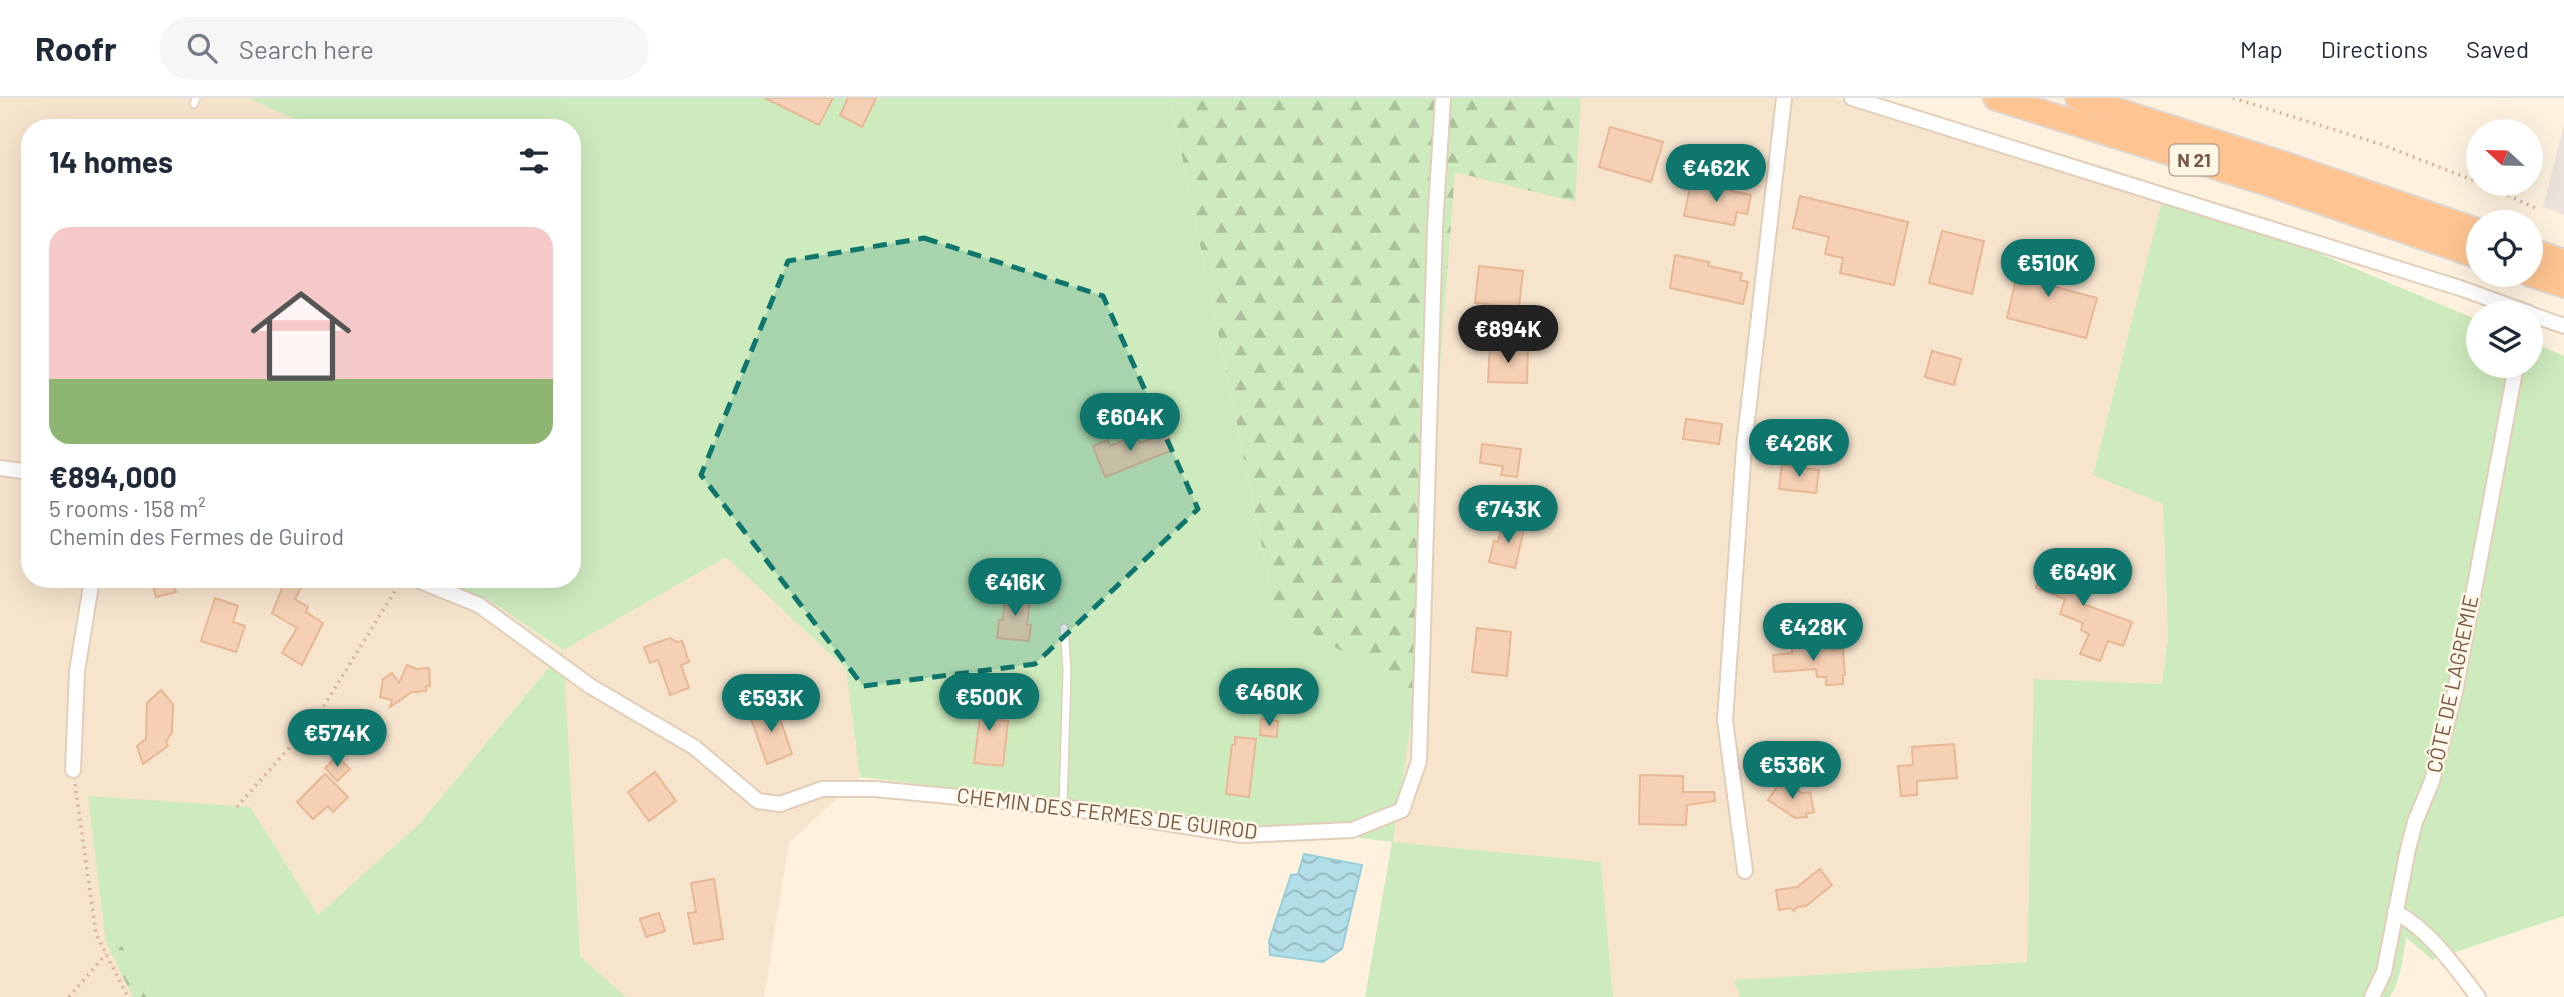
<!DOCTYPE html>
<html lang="en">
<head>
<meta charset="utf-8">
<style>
  body { margin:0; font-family:Barlow,sans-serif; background:#f6f6f7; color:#1f2937; height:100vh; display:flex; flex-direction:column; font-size:26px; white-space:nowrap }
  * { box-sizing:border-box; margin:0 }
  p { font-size:23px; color:#747a83 }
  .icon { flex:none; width:38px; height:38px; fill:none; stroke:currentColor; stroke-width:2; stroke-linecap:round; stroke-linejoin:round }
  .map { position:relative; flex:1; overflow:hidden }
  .panel { position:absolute; left:21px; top:21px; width:560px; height:469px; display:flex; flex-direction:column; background:#fff; border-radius:28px; box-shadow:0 7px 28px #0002 }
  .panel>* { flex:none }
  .needle { width:46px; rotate:292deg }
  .fabs { position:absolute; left:2466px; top:21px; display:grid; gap:14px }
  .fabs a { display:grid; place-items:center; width:77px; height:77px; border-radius:50%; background:#fff; box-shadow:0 7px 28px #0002; font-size:35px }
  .price { position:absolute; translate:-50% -60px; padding:0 16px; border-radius:24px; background:#0f766e; color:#fff; font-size:23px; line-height:46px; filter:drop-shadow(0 2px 4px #0008) }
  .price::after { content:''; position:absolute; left:50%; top:42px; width:21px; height:16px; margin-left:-10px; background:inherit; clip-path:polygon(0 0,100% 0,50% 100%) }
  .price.current { background:#222; color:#fff }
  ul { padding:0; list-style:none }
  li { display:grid; align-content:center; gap:14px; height:371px; padding:0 28px }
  li span { display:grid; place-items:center; height:217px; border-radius:21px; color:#555 }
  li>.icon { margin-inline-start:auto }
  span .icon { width:126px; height:126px; fill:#fffc; stroke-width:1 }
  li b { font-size:30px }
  h2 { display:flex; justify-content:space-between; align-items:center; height:84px; padding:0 28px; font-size:30px }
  header { display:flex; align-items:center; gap:42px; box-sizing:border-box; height:98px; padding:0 35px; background:#fff; border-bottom:2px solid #e0e1e3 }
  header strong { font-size:33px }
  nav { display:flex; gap:38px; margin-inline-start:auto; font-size:24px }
  .search { width:490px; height:63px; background:#f6f6f7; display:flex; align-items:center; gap:18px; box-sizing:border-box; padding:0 24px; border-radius:38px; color:#747a83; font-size:26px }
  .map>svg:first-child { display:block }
  .residential { fill:#f6e4cd }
  .industrial { fill:#ebe3db }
  .grass { fill:#ceebbd }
  .forest { fill:url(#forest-firs) }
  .water { fill:url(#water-waves); stroke:#98ceda; stroke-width:2 }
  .building { fill:#f5d0b4; stroke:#e8b794; stroke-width:2 }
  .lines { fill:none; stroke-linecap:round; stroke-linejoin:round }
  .service-casing { stroke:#e2ceba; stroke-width:10 }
  .minor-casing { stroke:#e2ceba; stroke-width:18 }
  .trunk-casing { stroke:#ded7d2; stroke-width:28 }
  .path { stroke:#d9b398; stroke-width:3.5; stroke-dasharray:2 5; stroke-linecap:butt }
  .service { stroke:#fff; stroke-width:7 }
  .minor { stroke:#fff; stroke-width:14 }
  .trunk { stroke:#fec592; stroke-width:24 }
  .marked { fill:#0f766e; fill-opacity:0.2; stroke:#0f766e; stroke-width:5; stroke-dasharray:14 9; stroke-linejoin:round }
  .labels { text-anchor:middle; stroke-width:5; stroke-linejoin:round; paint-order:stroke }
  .shield { fill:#fff6e6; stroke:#9e8775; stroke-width:2 }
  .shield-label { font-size:19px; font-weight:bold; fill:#755845 }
  .street-label { font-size:21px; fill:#755845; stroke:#fff6e6 }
</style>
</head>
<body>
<header>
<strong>Roofr</strong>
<div class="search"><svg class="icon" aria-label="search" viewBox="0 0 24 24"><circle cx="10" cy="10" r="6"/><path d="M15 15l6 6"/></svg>Search here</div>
<nav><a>Map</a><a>Directions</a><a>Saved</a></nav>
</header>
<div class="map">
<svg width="2564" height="899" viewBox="0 0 2564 899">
  <defs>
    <pattern id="forest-firs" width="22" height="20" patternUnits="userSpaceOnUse" patternTransform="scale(1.75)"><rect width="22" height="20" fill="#ceebbd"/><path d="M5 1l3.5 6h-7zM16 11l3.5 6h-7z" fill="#acc19b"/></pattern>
    <pattern id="water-waves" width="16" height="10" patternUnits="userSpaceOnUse" patternTransform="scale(1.75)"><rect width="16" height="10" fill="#b2dee8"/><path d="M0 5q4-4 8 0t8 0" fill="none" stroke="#95b7be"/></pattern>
  </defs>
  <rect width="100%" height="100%" fill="#fef2df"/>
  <!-- residential -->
  <g class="residential">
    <path d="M0,0h248l66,30h-284v451h408l51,21 74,50 163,-93 120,112 14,108 -71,66 -25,154h-138l-46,-41 -18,-306 -142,173 -102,93 -69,-109 -143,136 27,54h-133z"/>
    <path d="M1581,0h253l331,91 -71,286 69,29 5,134 -6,46 -128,-5 -7,283 -292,18 5,17h-127l-12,-135 -208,-20 22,-145 40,-526 119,31z"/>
  </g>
  <!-- industrial -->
  <path class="industrial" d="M2564,27v90l-21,-8z"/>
  <!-- grass -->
  <g class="grass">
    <path d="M248,0h922l105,512 140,87 -22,145 208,20 12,135h-248l27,-155 -532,-65 -14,-108 -120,-112 -163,93 17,306 46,41h-472l-32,-51 -16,-3 -18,-147 162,11 68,108 102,-92 143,-173 -74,-50 -51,-21h134v-451h-258z"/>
    <path d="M2165,91l313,131v46h52l1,-24 33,14v560l-132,44 -26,-23c-3,21 -5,42 -16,60h-650l-6,-17 293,-18 7,-283 128,5 6,-46 -5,-134 -70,-29z"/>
  </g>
  <!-- forest -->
  <g class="forest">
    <path d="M1170,0h411l-6,104 -120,-30 -40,525 -140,-87z"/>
    <path d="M106,845l16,3 32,51h-21z"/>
  </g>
  <!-- water -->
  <path class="water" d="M1304,756l58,11 -20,84 -19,13 -53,-7 -1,-14 22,-66 7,-1z"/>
  <!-- building -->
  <g class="building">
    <path d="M765,0h68l-14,27z"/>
    <path d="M848,0h28l-14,29 -22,-12z"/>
    <path d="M1610,29l53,15 -12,40 -52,-15z"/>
    <path d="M1691,84l60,13 -4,19 -10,-2 -3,13 -50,-9z"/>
    <path d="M1800,98l108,26 -14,63 -54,-12 3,-15 -18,-4 4,-17 -36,-9z"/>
    <path d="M1942,133l42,10 -12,53 -43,-11z"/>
    <path d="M2023,152l36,9 -7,27 45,12 -11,40 -79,-20z"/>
    <path d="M1675,157l34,7 -1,4 34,7 -2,7 8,2 -5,22 -73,-16z"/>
    <path d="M1479,168l44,5 -4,36 -44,-4z"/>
    <path d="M1490,248l38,2 -1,35 -39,-1z"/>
    <path d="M1932,253l29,8 -7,26 -29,-8z"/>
    <path d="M1686,321l36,5 -3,20 -36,-5z"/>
    <path d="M1167,335l6,17 -68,27 -12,-31 15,-6 2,6 27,-11 3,8z"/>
    <path d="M1482,346l39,5 -4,28 -16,-2 2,-9 -23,-3z"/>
    <path d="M1782,367l37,5 -3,23 -37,-4z"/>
    <path d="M1503,422l22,5 -10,43 -26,-6 5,-21 4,1z"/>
    <path d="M2047,461l47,17 -11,28 49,18 -9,24 -15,-5 -8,20 -20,-7 9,-20 -8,-4 2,-7 -23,-9 5,-15 -29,-11z"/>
    <path d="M151,481h22l3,13 -20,5z"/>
    <path d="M286,481l16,7 -7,13 13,8 -2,5 17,11 -21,42 -20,-12 15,-25 -25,-15z"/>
    <path d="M1005,494l26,3 -4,30h4l-2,16 -32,-3 2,-18h4z"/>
    <path d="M215,500l23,8 -5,16 12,4 -9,26 -35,-11z"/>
    <path d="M1477,530l34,4 -4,44 -35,-4z"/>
    <path d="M670,540l7,4 5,-1 7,21 -8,3 8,23 -19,7 -12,-35 -8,3 -6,-16z"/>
    <path d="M1809,548l1,6 33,-3 2,26h-2v9l-17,1v-8h-9l-1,-8 -42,3 -1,-17 19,-2v-6z"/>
    <path d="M407,567l9,4 13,-1 1,18h-4v5l-14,1 -22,15 2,-7 -12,-3 3,-18 9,-6 7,10z"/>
    <path d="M161,592l12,14 -1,28 -6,10 2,4 -25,18 -6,-18 9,-7 1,-36z"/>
    <path d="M970,601l30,4 -2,17 10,1 -5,45 -29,-3 6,-45 -12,-2z"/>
    <path d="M775,606l17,50 -25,10 -18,-51z"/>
    <path d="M1261,621l17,2 -1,16 -17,-2z"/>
    <path d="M1235,639l21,2 -7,58 -23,-3 6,-49h3z"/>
    <path d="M1954,646l3,34 -40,3v14l-16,1 -3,-30 15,-1 -1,-18z"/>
    <path d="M337,658l13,13 -13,12 -12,-13z"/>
    <path d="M655,674l21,29 -27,20 -21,-29z"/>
    <path d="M325,676l23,23 -15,15 -5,-6 -15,13 -16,-17z"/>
    <path d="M1640,677l43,1v16h31l1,9 -28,4 -1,20 -47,-1z"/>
    <path d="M1787,685l15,10 8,-1 4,20 -8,2 1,3 -12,1 -27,-18 10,-15 4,2z"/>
    <path d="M1820,771l12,16 -26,21 -9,1 -3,4 -4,-3 -11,2 -3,-20 21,-3z"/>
    <path d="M714,781l9,60 -29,5 -6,-31 8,-1 -5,-29z"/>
    <path d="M659,815l6,18 -19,6 -6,-18z"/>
  </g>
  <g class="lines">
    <defs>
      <g id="service">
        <path d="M194,6l2,-6"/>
        <path d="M1063,709l4,-137 -3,-42"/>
      </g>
      <g id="minor">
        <path d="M1852,0l608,190 69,25"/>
        <path d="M2530,216l34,12"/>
        <path d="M0,370l30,4"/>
        <path d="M415,481l64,26 111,81 104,61 64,54 22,3 42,-15h53l188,18 179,28 110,-5 50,-20 17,-49 16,-534 8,-129"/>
        <path d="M73,672l4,-99 15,-92"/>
        <path d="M1745,773l-20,-151 19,-273 40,-349"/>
        <path d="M2395,814c34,17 60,55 83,85"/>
        <path d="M2372,899l12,-25 24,-123 7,-27 17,-41 23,-89 61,-326"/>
      </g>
      <g id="trunk">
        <path d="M1996,0l274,86 208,72"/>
        <path d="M2078,0l211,68 189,65"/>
        <path d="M2530,152l34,12"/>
        <path d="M2530,176l34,11"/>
      </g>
    </defs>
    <!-- service casing -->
    <use href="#service" class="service-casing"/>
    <!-- minor casing -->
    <use href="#minor" class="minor-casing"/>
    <!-- trunk casing -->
    <use href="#trunk" class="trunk-casing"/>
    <!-- path -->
    <g class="path">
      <path d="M2233,0l147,46 98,38"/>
      <path d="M2482,86l54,24"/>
      <path d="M75,686l21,150 32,63"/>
      <path d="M237,709l82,-93 82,-133"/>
      <path d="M69,899l37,-43"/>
    </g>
    <!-- service -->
    <use href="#service" class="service"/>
    <!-- minor -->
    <use href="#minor" class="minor"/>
    <!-- trunk -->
    <use href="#trunk" class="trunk"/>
  </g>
  <!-- marked area -->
  <path class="marked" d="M924,140l179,58 95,213 -163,155 -172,22 -162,-211 87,-214z"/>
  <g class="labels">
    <!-- shield labels -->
    <rect class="shield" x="2169.5" y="46.5" width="49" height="31" rx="5"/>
    <g class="shield-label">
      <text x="2194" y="69">N 21</text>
    </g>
    <!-- street labels -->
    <g class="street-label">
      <text transform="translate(2453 586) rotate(-78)" y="7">CÔTE DE LAGREMIE</text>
      <text transform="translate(1107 716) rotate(7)" y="7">CHEMIN DES FERMES DE GUIROD</text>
    </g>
  </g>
</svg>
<div class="fabs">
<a><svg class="needle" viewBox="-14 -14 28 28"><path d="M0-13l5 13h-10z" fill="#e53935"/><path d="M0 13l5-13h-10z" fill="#747a83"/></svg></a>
<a><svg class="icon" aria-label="locate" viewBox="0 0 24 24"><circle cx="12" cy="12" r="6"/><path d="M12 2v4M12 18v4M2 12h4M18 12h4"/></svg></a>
<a><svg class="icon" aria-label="layers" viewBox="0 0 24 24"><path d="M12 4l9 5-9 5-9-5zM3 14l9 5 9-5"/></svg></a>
</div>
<b class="price" style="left:1716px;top:106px">€462K</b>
<b class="price" style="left:2048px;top:201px">€510K</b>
<b class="price current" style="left:1508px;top:267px">€894K</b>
<b class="price" style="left:1130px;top:355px">€604K</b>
<b class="price" style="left:1799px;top:381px">€426K</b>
<b class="price" style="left:1508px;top:447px">€743K</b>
<b class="price" style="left:2083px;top:510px">€649K</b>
<b class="price" style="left:1015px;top:520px">€416K</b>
<b class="price" style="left:1813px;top:565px">€428K</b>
<b class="price" style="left:1269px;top:630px">€460K</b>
<b class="price" style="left:989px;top:635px">€500K</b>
<b class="price" style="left:771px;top:636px">€593K</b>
<b class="price" style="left:337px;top:671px">€574K</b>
<b class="price" style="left:1792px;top:703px">€536K</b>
<section class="panel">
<h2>14 homes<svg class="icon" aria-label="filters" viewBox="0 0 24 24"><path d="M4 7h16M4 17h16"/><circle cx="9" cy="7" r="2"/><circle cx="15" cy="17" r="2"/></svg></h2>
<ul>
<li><span style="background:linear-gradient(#f6c9c9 70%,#8fb573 0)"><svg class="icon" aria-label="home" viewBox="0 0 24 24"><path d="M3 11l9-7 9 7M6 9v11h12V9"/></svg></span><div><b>€894,000</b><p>5 rooms · 158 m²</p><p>Chemin des Fermes de Guirod</p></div></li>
</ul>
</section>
</div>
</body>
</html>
